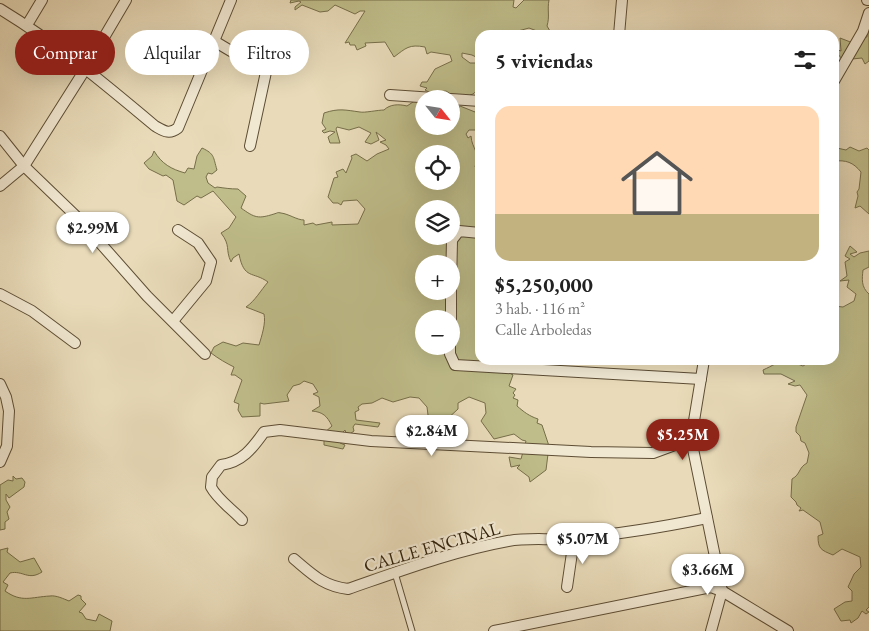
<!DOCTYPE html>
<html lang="es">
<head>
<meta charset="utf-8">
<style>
  body { margin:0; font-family:"EB Garamond",serif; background:#f6f6f6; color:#222; height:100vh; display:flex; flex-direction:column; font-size:19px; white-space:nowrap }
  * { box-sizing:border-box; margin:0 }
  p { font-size:16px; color:#767676 }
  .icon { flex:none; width:28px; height:28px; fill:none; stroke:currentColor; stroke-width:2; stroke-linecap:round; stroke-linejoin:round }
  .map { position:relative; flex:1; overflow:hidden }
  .side { position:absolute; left:475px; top:30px; width:364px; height:335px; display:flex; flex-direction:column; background:#fff; border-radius:15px; box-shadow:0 5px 20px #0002 }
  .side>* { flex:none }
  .banner { position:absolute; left:15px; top:30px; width:385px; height:45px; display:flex; gap:10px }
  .needle { width:32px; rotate:120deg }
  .tools { position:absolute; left:415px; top:90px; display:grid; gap:10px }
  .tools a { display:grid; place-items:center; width:45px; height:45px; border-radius:50%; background:#fff; box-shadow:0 5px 20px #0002; font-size:25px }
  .price { position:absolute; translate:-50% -42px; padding:0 11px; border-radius:18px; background:#fff; color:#222; font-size:16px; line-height:32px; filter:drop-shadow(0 1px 2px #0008) }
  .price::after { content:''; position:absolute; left:50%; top:30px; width:15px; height:11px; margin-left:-8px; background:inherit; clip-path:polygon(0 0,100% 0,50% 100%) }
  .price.active { background:#8f2418; color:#fff }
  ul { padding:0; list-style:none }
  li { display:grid; align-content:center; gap:10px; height:265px; padding:0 20px }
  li+li { border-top:1px solid #e0e0e0 }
  li span { display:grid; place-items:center; height:155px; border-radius:15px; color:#555 }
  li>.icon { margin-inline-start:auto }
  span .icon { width:90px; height:90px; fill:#fffc; stroke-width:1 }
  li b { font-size:21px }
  h2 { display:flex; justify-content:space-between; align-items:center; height:60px; padding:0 20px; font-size:21px }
  .pill { padding:0 18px; border-radius:22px; background:#fff; box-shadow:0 5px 20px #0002; font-size:18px; line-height:45px }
  .pill.active { background:#8f2418; color:#fff }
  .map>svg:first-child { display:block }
  .green { fill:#bfbd8a; stroke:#766e49; fill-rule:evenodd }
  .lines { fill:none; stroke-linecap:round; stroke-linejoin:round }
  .lane-casing { stroke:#5d4d34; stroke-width:7 }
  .street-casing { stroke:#5d4d34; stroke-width:12 }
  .lane { stroke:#f1e8d2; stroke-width:5 }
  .street { stroke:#f1e8d2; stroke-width:10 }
  .labels { text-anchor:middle; stroke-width:4.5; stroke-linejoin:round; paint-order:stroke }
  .street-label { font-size:18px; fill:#2e1e08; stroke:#f1e8d2 }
</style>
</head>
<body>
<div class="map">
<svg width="869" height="631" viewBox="0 0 869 631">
  <rect width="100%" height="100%" fill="#e9dbb9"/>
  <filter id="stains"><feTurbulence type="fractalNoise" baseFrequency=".004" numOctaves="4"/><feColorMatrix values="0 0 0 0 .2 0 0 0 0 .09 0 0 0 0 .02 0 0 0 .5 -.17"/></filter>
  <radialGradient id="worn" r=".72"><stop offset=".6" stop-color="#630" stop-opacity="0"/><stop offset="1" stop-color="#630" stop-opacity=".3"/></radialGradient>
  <!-- green -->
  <g class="green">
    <path d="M291,0h223l-1,7 3,1 8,-8h25c-2,10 1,16 -2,26l3,5 -5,3 -16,-6 -22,6 -5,-3 -7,2 1,2h-16v24l-8,-4 -10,-2v4l8,6h10v25l-7,6 -3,1 -3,9 -21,-13 -15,2 -6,-3 2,-2 -7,-2 2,-4h5l8,-13 17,-8 -2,-6 -19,-3 -4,2 -2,-7c-16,-3 -19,1 -31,10l-9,-15 -20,1 1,3 -9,4 -2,-5h-5l-1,-3 -4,1 20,-32h-5l-5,3 -20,-9 -7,6 -8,1 -18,-7 -7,5v-3l6,-5 -2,-1 -9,2z"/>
    <path d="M864,10l5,1v50l-4,3 -3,-6 -10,1 -10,5h8l-6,6 -5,-2 -2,-6 5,-3 -5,-6 1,-3 3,1 -1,-13 13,5 11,-6h3v-3l-6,-11 2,-7h4z"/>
    <path d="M419,98l5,1v27h27v-7l3,-2 6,-11 15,6 1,-2 4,1v22l-5,-3h-6l-3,4 2,4 3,-2c1,14 9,13 4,31l5,2v22l-5,1 3,1 2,3v164h36l1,3 -9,9 5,3 -4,11 7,3 -3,4 2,2 -2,3 5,2 -1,6c7,6 12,10 21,13l-1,4 5,2 7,21 -3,24 -16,12 -1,-5 -12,-9 3,-3 -9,2 -2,-10 12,2 5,-18 -4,-1 -8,-6 -20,5 -13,-18 5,-8 -1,-10 -16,-6 -11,6v6l-13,12 -10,-3 -9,4 -2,-1 4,-6 -1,-8 -8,-9 -9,-1 -17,5 -11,-4 -10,5 -10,1 -4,3 1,3 -4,2 1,8 24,3 -2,4 -23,-3 -2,3 1,4 -7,5 -2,-6 -3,3 -2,10 5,2 -2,4 -19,-4v-12l8,-7c-5,-10 -9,-14 -20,-15l8,-5 -1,-9 -6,-3 5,-2 -5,-8 -9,-3 -4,3 -7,2 -6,9 2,6 -25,3 -4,-1v13l-18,1 -4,-7 1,-6 -5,-2 8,-22 -7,-5h-4l3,-8c-8,-4 -15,-8 -23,-14l3,-6 9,-5 13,4 7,-3 16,2c3,-10 7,-22 5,-31l-18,-7c9,-6 15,-17 22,-25 -15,-11 -24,-2 -29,-28l-6,4 -2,4c-6,-13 0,-16 -10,-29l8,-5 7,-11 -23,-26 -12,7 -4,-2 -13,9 -7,-4 -4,-21 -7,-5 -3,1 -14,-7 -5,-6 8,-7 2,-5c8,13 17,18 31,22l3,-5 6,1 3,-13 5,-8c13,6 11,9 15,22l-5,4 -4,-1 -2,4 2,6 7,5 2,-1c7,1 13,2 21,2l8,7 -5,12c14,10 17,11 33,6 4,-1 3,-2 7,-1 8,1 16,7 23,7v5l9,-2 3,2 16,-3v3l26,-1 7,-15 -8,-9 -14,1 -2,4 -3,-2h-5l-5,-6 6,-19 4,-1 -2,-5 7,-3 3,4 6,-15 -1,-2 5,-2 11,7 10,-7 12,-5 -3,-4 -6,-3 6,-2 -10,-8 3,8 -8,4 -6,-2 6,-9 -12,-6 -10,3 -12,-3 -1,2 4,14h-10l-2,-6 7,-5 -5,-1 -6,2 -2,-2 4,-2 -4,-6 2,-10c15,-5 21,-3 36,-1 4,1 18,-2 24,-2 6,-6 15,-6 23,-4zM424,154h27v27h-27zM424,209h27v27h-27zM424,264h27v27h-27zM424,319h27v27h-27z"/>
    <path d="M834,144l3,4 9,2 4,-3 9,4 8,-3 2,2v64l-9,-8 -5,2 3,-12 -1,-4 2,-3 2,-17c-8,-10 -15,-12 -27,-11z"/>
    <path d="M850,246l7,6 -7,2 4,3 6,-4 9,-2v16l-6,3c-1,9 -2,17 6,24v313l-3,3 3,2 -3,2 -4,-3 -4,7 -7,5 -1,-3 -9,1 -7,-12 11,-7 7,-1v-10l-4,-4 6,-13 7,-7 -1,-10 -18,-8 -9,6c-12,-5 -15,-6 -15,-19l5,-2 -3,-12 -17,-12 -4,1 2,-3 -4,-3 -1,-3 -5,-5 1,-18c9,-5 6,-11 15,-16l2,-10 -4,-10 -4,-2 -1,-5 -4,-4v-5l11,-32 -7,-10 -5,1 -7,-2 7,-3 -14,-7h-17l-1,-4c20,-9 17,-13 40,-4l5,-3h2l3,-3h21v-54l9,1 11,-6 2,-7 -9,-7 2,-7 -9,1 7,-5 -2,-14 5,-3 -5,-3z"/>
    <path d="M13,476l3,3 6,-1 3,4 -1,5 -15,11 -3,-4v6l4,7 -3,5 2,7 -4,3v7l-5,1v-45l8,-5 5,1z"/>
    <path d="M8,548l-1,4 13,10 14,-4 8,14c-14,9 -19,-2 -32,1l-7,9 5,3 -3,6c17,12 26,6 45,5 6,-1 14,3 19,5l9,-6 3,1v3l5,5 -7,8 3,1 4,6 10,2 3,-7 13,7 -2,10h-110v-81z"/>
  </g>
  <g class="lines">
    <defs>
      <path id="lane" d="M395,573l17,58"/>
      <g id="street">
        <path d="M867,0h2"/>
        <path d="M0,9c56,34 105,75 155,117 9,5 14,9 23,2l53,-128"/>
        <path d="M27,25l15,-25"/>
        <path d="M619,35l3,-35"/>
        <path d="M214,41l52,31 -16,74"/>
        <path d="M834,81l29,-50 6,-18"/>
        <path d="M390,95l59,4"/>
        <path d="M451,99l29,2"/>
        <path d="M0,136l24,30 55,53 68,77 58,58"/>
        <path d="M0,186l24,-20 62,-98 40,-68"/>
        <path d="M451,286l1,-46 7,-9 21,2"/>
        <path d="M0,294l32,17 43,32"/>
        <path d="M451,319v-28"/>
        <path d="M173,321l33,-40 5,-19 -13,-19 -20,-13"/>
        <path d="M450,346v8l5,11 246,14"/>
        <path d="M704,360l-13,79 31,152 -11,40"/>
        <path d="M0,384l6,13 3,14 -2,35 -7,16"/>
        <path d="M242,520c-10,-11 -24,-20 -31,-33l1,-10 9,-12c21,-3 31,-16 43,-33l16,-2 91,11 220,11 62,1 38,-14"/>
        <path d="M294,559c18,15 29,27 54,30 52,-18 105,-38 160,-48 22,-4 46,0 68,-3 44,-4 87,-11 131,-20"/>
        <path d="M567,587l7,-48"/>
        <path d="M494,631l217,-44 11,4 66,40"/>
      </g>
    </defs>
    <!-- lane casing -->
    <use href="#lane" class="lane-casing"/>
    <!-- street casing -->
    <use href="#street" class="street-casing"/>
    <!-- lane -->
    <use href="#lane" class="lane"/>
    <!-- street -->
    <use href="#street" class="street"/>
  </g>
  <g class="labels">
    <!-- street labels -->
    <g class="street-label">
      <text transform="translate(432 547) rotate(-16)" y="6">CALLE ENCINAL</text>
    </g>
  </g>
  <rect width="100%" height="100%" filter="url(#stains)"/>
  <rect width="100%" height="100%" fill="url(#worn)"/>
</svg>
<div class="tools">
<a><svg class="needle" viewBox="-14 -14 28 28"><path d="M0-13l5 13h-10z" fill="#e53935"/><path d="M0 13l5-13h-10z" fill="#767676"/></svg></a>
<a><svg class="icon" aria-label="locate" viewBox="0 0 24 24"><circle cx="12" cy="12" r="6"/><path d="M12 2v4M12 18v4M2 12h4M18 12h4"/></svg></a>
<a><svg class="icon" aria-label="layers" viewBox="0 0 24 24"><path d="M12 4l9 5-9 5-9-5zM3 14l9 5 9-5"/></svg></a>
<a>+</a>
<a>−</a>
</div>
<b class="price" style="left:93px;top:254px">$2.99M</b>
<b class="price" style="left:432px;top:457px">$2.84M</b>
<b class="price active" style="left:683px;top:461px">$5.25M</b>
<b class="price" style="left:583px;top:565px">$5.07M</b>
<b class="price" style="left:708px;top:596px">$3.66M</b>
<div class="banner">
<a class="pill active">Comprar</a>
<a class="pill">Alquilar</a>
<a class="pill">Filtros</a>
</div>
<section class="side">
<h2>5 viviendas<svg class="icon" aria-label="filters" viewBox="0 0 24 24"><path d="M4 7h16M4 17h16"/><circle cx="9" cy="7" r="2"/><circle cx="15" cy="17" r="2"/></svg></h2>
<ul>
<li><span style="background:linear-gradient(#ffd9b3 70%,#c2b280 0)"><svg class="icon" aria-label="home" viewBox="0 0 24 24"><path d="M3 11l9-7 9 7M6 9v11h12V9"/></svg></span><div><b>$5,250,000</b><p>3 hab. · 116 m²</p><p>Calle Arboledas</p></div></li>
</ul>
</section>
</div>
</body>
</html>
